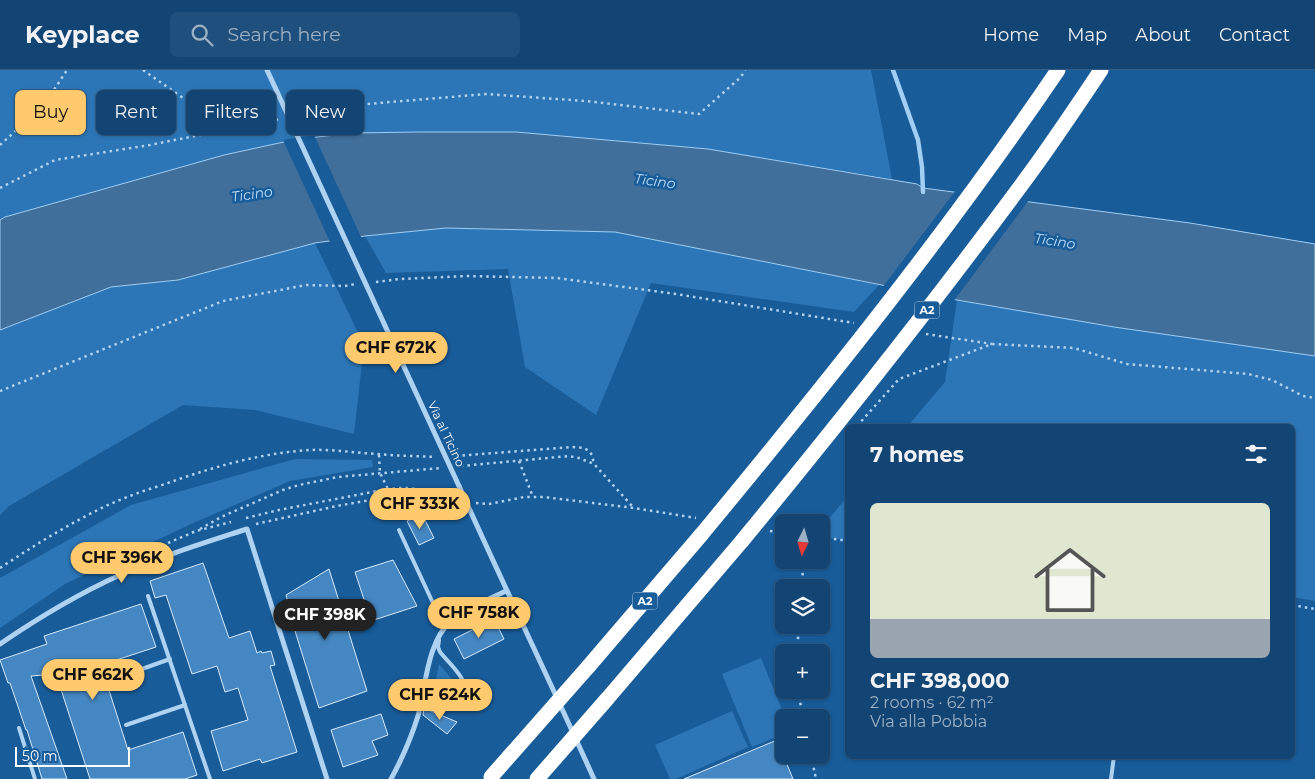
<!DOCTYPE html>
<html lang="en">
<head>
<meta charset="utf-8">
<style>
  body { margin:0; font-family:Montserrat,sans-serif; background:#1f4f7c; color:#f1f3f6; height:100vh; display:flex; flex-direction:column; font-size:19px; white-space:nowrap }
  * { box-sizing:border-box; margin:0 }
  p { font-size:16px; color:#9cb1c5 }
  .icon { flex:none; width:28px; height:28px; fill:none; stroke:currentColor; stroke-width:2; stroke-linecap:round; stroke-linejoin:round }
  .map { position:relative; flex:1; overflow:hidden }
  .side { position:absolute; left:845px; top:354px; width:450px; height:335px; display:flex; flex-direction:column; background:#124574; border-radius:8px; box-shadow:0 1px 4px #0004,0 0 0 1px #315d86 }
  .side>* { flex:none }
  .hud { position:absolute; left:15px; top:20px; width:475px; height:45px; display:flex; gap:10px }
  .needle { width:32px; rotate:185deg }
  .buttons { position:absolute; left:775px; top:444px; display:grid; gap:10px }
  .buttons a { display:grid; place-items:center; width:55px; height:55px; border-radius:8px; background:#124574; box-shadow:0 1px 4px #0004,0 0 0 1px #315d86; font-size:25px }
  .scale { position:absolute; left:15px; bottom:12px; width:115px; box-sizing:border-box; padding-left:5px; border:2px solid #fff; border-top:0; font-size:14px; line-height:18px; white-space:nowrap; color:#fff; -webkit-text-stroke:4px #185c9a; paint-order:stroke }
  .price { position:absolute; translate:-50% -42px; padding:0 11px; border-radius:18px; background:#ffc96e; color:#111; font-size:16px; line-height:32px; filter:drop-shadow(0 1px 2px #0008) }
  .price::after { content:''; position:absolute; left:50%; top:30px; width:15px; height:11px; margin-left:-8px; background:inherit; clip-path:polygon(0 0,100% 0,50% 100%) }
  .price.current { background:#222; color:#fff }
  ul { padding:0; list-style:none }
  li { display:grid; align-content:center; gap:10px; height:265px; padding:0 25px }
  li+li { border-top:1px solid #315d86 }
  li span { display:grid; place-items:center; height:155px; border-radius:8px; color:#555 }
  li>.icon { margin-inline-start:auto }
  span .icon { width:90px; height:90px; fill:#fffc; stroke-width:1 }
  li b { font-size:21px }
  h2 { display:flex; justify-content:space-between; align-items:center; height:60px; padding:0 25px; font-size:21px }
  .tag { padding:0 18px; border-radius:8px; background:#124574; box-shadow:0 1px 4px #0004,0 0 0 1px #315d86; font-size:18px; line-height:45px }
  .tag.current { background:#ffc96e; color:#111 }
  header { display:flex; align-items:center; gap:30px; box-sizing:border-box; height:70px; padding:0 25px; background:#124574; border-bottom:1px solid #315d86 }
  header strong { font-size:24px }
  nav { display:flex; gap:28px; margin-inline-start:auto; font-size:18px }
  .search { width:350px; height:45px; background:#1f4f7c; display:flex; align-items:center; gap:12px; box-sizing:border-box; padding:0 18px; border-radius:8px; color:#9cb1c5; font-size:19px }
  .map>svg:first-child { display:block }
  .green { fill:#2c76b7 }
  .water { fill:#406f9b; stroke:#a0cef4 }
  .pier { fill:#185c9a }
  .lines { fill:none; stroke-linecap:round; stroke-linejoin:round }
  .stream { stroke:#a0cef4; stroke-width:4.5 }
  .building { fill:#4587c2; stroke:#d5eafc }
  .path { stroke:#aed2f1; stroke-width:2.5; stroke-dasharray:2.5 4; stroke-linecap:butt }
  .lane { stroke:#aed2f1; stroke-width:4 }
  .street { stroke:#aed2f1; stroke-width:5 }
  .highway { stroke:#fff; stroke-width:15 }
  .street-bridge { stroke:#aed2f1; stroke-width:5 }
  .highway-bridge { stroke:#fff; stroke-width:15 }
  .labels { text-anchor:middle; stroke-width:5; stroke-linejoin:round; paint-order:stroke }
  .shield { fill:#185c9a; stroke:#bacee1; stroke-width:1 }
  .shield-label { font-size:11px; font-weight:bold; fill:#fff }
  .street-label { font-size:12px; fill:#fff; stroke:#185c9a }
  .water-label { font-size:14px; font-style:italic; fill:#badcf8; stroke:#185c9a }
</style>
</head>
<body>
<header>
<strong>Keyplace</strong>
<div class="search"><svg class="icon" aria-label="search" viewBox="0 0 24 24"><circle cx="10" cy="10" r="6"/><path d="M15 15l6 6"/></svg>Search here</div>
<nav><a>Home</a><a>Map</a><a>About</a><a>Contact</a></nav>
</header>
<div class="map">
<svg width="1315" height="709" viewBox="0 0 1315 709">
  <rect width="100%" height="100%" fill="#185c9a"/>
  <!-- green -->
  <g class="green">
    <path d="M0,0h871l21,109 -184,-30 -192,-17 -165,1 -58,7 -69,15 -219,62 -5,3z"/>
    <path d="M446,158l169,4 264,53 -25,27 -203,-29 -55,132 -71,-48 -17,-98 -122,4 -21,-37z"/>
    <path d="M315,173l49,102 -10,89 -99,-24 -72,-5 -174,101 -9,9v-185l111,-43 67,-7z"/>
    <path d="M957,230l157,27 201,29v245l-22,-4 -1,-171h-384l37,-44z"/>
    <path d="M295,389l77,1 1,7 -83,14 -99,43 -126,60 -65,44v-50l131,-73z"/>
    <path d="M847,427v43l-26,-3v-9z"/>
    <path d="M761,588l24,59 -1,1v16l-32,13 -30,-73z"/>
    <path d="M439,594l17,20 1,6 -5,6c-10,3 -12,-4 -17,-11z"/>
    <path d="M732,641l16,36 -72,32h-6l-15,-34z"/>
  </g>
  <!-- water -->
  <path class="water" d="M419,62h97l192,17 209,35 6,4 267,35 125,21v112l-201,-29 -157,-27 -342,-68 -169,-4 -81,8 -50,7 -137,37 -67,7 -111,43v-110l5,-3 219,-62 69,-15 58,-7z"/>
  <!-- pier -->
  <g class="pier">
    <path d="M314,65l48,104 -31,5 -48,-104z"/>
    <path d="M956,120l73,10 -76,102 -71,-14z"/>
  </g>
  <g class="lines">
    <!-- stream -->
    <path class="stream" d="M893,0l25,70 4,27 1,25"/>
  </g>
  <!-- building -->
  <g class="building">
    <path d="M422,444l12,24 -15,7 -12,-24z"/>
    <path d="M393,490l24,46 -46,15 -16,-49z"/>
    <path d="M203,493l26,75 21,-7 7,22 4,-2 1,2 9,-2 4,14 -5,1 27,86 -35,11 -2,-4 -37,12 -12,-40 37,-11 -10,-32 -13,4 -8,-26 -25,8 -26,-79 -11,3 -5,-17z"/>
    <path d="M329,499l38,122 -48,17 -24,-77h1l-10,-36z"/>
    <path d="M141,534l15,43 -55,18 27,85 55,-18 14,43 -12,4h-95l-34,-105 -25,2 36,103h-25l-15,-49h-1l-16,-47h-2l-8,-23 47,-16 -3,-8z"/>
    <path d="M494,549l10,20 -40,20 -10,-20z"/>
    <path d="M424,638l33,14 -10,12 -24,-19z"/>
    <path d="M381,644l7,21 -16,6 6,14 -35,12 -12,-37z"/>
    <path d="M777,670l16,39h-109z"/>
  </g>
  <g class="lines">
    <!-- path -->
    <g class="path">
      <path d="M143,0l43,30 28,32"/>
      <path d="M297,45l58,-10 131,-11 99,7 114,13 42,-37 4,-7"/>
      <path d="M0,75l44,-40 23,-35"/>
      <path d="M0,118l55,-28 95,-15 130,-26"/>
      <path d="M376,212l24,-3 67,-3 90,2 119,16 178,29"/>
      <path d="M926,264l66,10"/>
      <path d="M0,321l223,-90 83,-16 39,1 11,-2"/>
      <path d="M857,356l42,-47 93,-35 82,4 53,16 121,10 24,6 31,16 12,2"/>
      <path d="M379,385l1,18 8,16"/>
      <path d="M456,386l116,-9 12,1 5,3 3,4 2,9"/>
      <path d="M519,391l14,36"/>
      <path d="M461,396l108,-10 10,2 15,6 39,43"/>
      <path d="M476,433l13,1 35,-7h20l90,11 62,10"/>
      <path d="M246,448l33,-8 98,-19 21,-3h12l23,5 23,8"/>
      <path d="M256,454l81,-18 83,-15"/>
      <path d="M200,459l21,-12 62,-27 16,-5 39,-8 103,-9"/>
      <path d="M770,461l14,2"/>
      <path d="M821,467l27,4"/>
      <path d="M168,473l28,-12 35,-9"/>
      <path d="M801,490l2,17 -1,11"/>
      <path d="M0,498c29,-19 57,-37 88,-53 24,-13 48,-22 74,-30 48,-17 97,-32 148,-35 22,-1 45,3 68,4 19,2 38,2 57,3"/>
      <path d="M1292,535l23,4"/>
      <path d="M797,582l2,-27"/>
      <path d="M798,620l5,28"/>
      <path d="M811,685l5,24"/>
    </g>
    <!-- lane -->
    <g class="lane">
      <path d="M399,460l40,86 8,10"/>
      <path d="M148,526l62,183"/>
      <path d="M426,609c3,7 4,17 10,22 12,11 32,-1 28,-17 -2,-10 -17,-23 -24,-32l-2,-5 1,-7"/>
      <path d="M111,610l59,-21"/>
      <path d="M126,655l59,-20"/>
      <path d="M19,658l16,51"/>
      <path d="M1111,709l3,-23"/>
    </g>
    <!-- street -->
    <g class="street">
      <path d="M459,416c44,98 91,195 135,293"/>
      <path d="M0,574c38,-26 78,-50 120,-69 41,-19 84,-32 127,-46l80,250"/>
      <path d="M391,709c11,-20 20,-41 27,-63 8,-31 9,-75 34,-96 15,-12 37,-21 54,-29"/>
    </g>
    <!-- highway -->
    <g class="highway">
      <path d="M588,597l113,-132"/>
      <path d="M607,629l135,-158"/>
    </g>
    <!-- street-bridge -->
    <path class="street-bridge" d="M267,0l192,416"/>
    <!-- highway-bridge -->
    <g class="highway-bridge">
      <path d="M701,465c125,-151 247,-303 357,-465"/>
      <path d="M742,471c98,-119 194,-240 286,-365 25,-34 49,-70 73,-106"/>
      <path d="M491,707l97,-110"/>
      <path d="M537,709l70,-80"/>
    </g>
  </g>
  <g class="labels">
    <!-- shield labels -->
    <g class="shield">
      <rect x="914.5" y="231.5" width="25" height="17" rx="4"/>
      <rect x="632.5" y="522.5" width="25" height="17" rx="4"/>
    </g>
    <g class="shield-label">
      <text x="927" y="244">A2</text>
      <text x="645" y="535">A2</text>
    </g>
    <!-- street labels -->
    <g class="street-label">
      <text transform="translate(446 364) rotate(65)" y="4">Via al Ticino</text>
    </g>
    <!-- water labels -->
    <g class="water-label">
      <text transform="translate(655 111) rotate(8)" y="5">Ticino</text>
      <text transform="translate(252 124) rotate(-8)" y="5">Ticino</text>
      <text transform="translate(1055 171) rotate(9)" y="5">Ticino</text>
    </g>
  </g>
</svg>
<div class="buttons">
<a><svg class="needle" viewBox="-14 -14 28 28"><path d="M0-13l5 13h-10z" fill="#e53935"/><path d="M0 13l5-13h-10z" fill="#9cb1c5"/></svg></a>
<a><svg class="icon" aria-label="layers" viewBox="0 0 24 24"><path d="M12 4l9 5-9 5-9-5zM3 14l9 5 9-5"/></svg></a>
<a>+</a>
<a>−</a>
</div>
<div class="scale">50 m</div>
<b class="price" style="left:396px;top:304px">CHF 672K</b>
<b class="price" style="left:420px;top:460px">CHF 333K</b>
<b class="price" style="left:122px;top:514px">CHF 396K</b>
<b class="price" style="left:479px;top:569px">CHF 758K</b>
<b class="price current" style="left:325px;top:571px">CHF 398K</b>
<b class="price" style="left:93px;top:631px">CHF 662K</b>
<b class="price" style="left:440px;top:651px">CHF 624K</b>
<div class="hud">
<a class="tag current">Buy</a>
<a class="tag">Rent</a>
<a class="tag">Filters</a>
<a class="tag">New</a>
</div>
<section class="side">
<h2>7 homes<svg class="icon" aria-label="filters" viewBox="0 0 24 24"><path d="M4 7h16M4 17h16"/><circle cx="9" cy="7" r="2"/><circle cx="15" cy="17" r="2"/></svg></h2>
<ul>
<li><span style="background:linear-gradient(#dfe7d0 75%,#9aa5b1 0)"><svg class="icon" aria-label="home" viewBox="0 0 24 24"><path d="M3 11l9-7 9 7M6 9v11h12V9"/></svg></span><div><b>CHF 398,000</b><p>2 rooms · 62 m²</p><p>Via alla Pobbia</p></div></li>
</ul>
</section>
</div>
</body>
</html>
